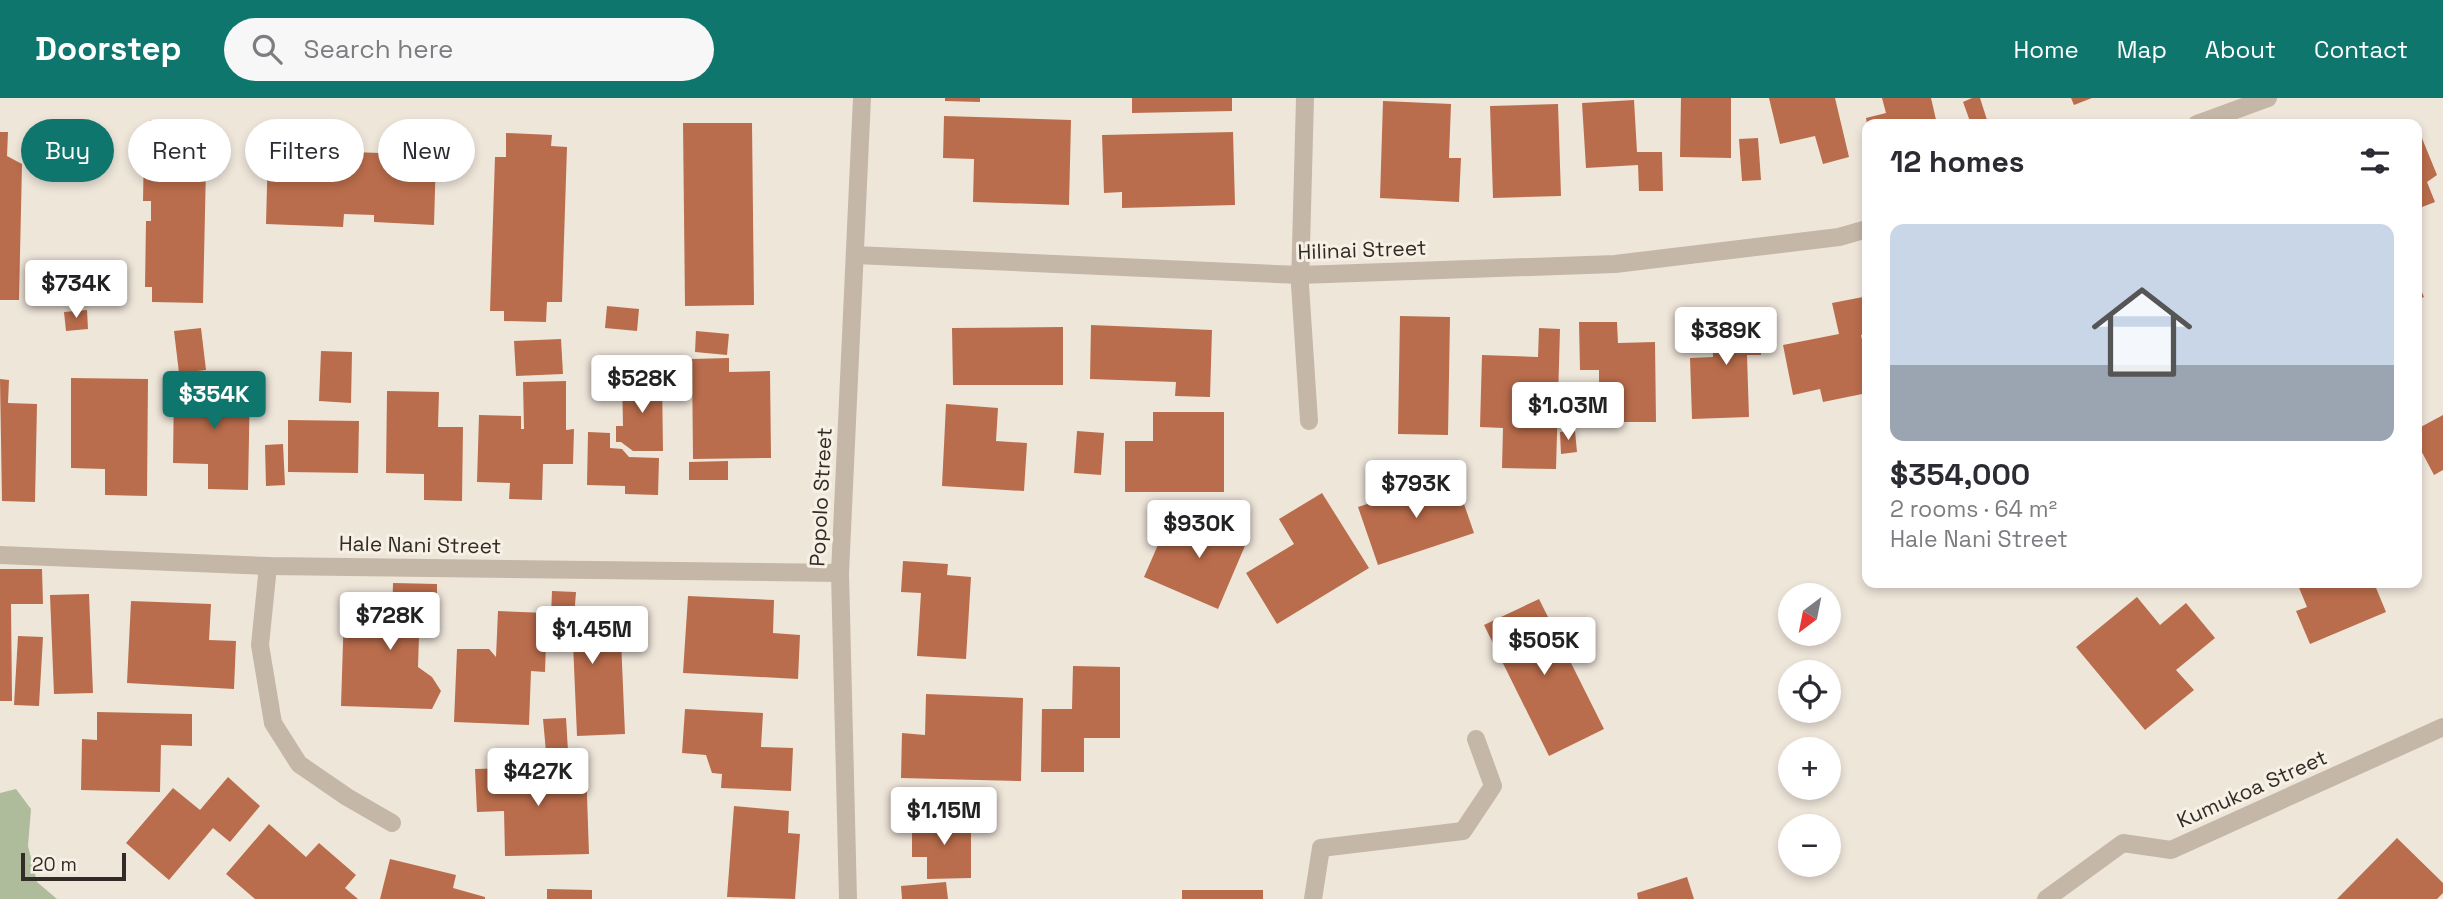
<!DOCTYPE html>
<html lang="en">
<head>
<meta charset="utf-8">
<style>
  body { margin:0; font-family:"Space Grotesk",sans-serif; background:#f7f7f7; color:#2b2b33; height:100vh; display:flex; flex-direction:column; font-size:26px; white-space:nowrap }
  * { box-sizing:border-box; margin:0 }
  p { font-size:23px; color:#7c7c81 }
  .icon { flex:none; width:38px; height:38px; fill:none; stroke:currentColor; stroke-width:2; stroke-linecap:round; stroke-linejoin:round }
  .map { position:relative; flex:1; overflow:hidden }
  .sheet { position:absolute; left:1862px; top:21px; width:560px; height:469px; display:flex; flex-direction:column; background:#fff; border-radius:14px; box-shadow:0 4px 10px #0003 }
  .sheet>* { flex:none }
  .banner { position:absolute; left:21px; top:21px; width:665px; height:63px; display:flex; gap:14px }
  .needle { width:46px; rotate:212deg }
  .fabs { position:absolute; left:1778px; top:485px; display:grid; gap:14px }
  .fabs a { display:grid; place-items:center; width:63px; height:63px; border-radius:50%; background:#fff; box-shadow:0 4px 10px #0003; font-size:35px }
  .scale { position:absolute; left:21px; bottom:18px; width:105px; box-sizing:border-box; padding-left:7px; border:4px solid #332b27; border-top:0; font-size:19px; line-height:24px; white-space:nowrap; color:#332b27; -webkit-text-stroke:5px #f7f0e5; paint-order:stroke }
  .price { position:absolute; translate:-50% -60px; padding:0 16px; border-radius:7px; background:#fff; color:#222; font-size:23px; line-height:46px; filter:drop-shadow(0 2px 4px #0008) }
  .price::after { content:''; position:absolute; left:50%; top:42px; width:21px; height:16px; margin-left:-10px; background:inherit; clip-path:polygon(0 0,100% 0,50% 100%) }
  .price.on { background:#0f766e; color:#fff }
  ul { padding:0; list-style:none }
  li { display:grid; align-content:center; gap:14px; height:371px; padding:0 28px }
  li+li { border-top:2px solid #e1e1e2 }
  li span { display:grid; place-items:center; height:217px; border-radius:14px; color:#555 }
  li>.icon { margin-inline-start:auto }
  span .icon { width:126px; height:126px; fill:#fffc; stroke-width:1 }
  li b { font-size:30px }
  h2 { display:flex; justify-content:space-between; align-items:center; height:84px; padding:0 28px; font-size:30px }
  .tag { padding:0 24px; border-radius:32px; background:#fff; box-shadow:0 4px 10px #0003; font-size:24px; line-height:63px }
  .tag.on { background:#0f766e; color:#fff }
  header { display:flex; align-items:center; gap:42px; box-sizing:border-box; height:98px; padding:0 35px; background:#0f766e; color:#fff }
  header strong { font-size:33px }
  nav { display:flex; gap:38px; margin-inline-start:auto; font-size:24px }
  .search { width:490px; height:63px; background:#f7f7f7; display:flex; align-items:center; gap:18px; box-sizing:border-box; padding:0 24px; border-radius:38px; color:#7c7c81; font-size:26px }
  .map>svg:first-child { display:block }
  .green { fill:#afbc9b }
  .building { fill:#ba6d4c }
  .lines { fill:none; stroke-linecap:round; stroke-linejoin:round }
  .service { stroke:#c5b7a7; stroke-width:18 }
  .minor { stroke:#c5b7a7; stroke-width:18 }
  .tertiary { stroke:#c5b7a7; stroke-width:18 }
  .labels { text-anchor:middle; stroke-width:6; stroke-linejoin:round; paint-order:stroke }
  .street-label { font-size:21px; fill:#332b27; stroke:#f7f0e5 }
</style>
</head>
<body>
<header>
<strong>Doorstep</strong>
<div class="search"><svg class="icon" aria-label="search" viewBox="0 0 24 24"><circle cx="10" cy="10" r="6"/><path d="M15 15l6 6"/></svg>Search here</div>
<nav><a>Home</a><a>Map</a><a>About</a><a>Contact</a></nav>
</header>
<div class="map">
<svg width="2443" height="801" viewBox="0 0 2443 801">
  <rect width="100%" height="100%" fill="#efe6da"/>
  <!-- green -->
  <path class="green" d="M16,691l15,20 -3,37 9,36 20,17h-57v-106z"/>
  <!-- building -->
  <g class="building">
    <path d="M945,0h35v4l-35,-1z"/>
    <path d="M1132,0h100v13l-100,2z"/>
    <path d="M1681,0h50v60l-51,-1z"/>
    <path d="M1769,0h66l14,59 -26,7 -8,-28 -35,8z"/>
    <path d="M1882,0h49l6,26h-70l-1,-6 20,-5z"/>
    <path d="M1972,0h8l8,25 -17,1 -8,-22z"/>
    <path d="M2071,0h21l-18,7z"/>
    <path d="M1634,2l3,52h25l1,39h-24l-1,-26 -52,3 -4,-65z"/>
    <path d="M1383,3l68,3 -2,54h12l-2,44 -79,-4z"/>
    <path d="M1558,6l3,92 -68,2 -3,-92z"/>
    <path d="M944,18l127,4 -2,85 -96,-3 1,-43 -31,-1z"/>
    <path d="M150,22l57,2 -4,181 -51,-1v-15h-7l1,-66h5v-20h-8l1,-57 6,-2z"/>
    <path d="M683,25h69l2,182 -69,1z"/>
    <path d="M2417,28l20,49 -10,7 8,20 -18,7z"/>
    <path d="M0,34h8l-1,24 15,8 -3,136h-19z"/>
    <path d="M1233,34l2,73 -113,3v-16l-18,1 -2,-58z"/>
    <path d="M506,35l46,2 -1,11 16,1 -5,155h-15l-1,20 -42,-1v-10h-14l5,-154h11z"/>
    <path d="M1758,40l3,42 -19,1 -3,-42z"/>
    <path d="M268,51l168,6 -2,70 -60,-3v-7l-30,-1 -1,13 -77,-3z"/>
    <path d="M2417,182l7,17 -7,3z"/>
    <path d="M1863,199l4,19v18l-6,1 6,28v30l-44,9 -3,-13 -27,6 -10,-50 56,-11 -7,-31z"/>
    <path d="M607,208l32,3 -2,22 -32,-3z"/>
    <path d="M87,212l1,19 -22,2 -2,-19z"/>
    <path d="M1759,212l2,45h-14l2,62 -57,2 -2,-61 23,-1 -1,-45z"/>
    <path d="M1400,218l50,1 -2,118 -50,-1z"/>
    <path d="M1579,224h38l1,21 37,-1 1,80h-57v-52h-19z"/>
    <path d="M1091,227l121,5 -2,67 -35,-1 1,-14 -86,-3z"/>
    <path d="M1063,229v58h-110l-1,-57z"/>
    <path d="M201,230l5,42 -27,3 -5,-42z"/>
    <path d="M1539,230l21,1 -4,140 -54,-1 1,-40 -23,-1 2,-72 56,2z"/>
    <path d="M696,233l33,3 -2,21 -32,-3z"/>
    <path d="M561,241l2,35 -47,2 -2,-35z"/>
    <path d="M321,253l31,1 -1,51 -32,-2z"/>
    <path d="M729,260v14l41,-1 1,87 -78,1 -1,-100z"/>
    <path d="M71,280l77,1 -1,117 -42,-1v-26l-34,-1z"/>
    <path d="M622,280h40l1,73h-30l-12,-9h-5v-16h7z"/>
    <path d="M0,281l9,1 -1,23 29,1 -2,98 -33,-1z"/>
    <path d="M566,283v49l8,-1 -1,35h-30l-1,36 -33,-1 1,-16 -33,-1 2,-67 42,1v13h3l-1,-47z"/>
    <path d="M174,284l76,2 -2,106 -40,-1v-25l-35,-1z"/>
    <path d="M387,293l52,1 -1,35h25l-1,74 -38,-1v-26l-38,-1z"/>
    <path d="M946,306l52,4 -2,33 31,2 -3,48 -82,-5z"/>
    <path d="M1153,314h71v80h-99v-51h28z"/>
    <path d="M2443,317v55l-9,5 -17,-32v-14z"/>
    <path d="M288,322l71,1 -1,52 -70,-1z"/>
    <path d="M1077,333l27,2 -3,42 -27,-2z"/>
    <path d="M1575,333l2,21 -16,2 -1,-22z"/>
    <path d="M588,334l22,1v15l12,1 7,8 30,1 -1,37 -33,-1v-8l-38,-1z"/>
    <path d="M283,346l2,41 -19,1 -1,-41z"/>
    <path d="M728,363v19h-39v-18z"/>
    <path d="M1454,377l20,58 -96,32 -20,-58z"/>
    <path d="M1322,395l47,75 -92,56 -31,-51 48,-29 -15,-25z"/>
    <path d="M1200,414l50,22 -32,75 -74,-32 20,-46 23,10z"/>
    <path d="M903,463l45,3 -1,11 24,2 -5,82 -49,-3 4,-63 -20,-1z"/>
    <path d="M0,471h42l1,35h-32l1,97h-12z"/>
    <path d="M393,485l44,1v52h-18l-1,31 14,10 9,14 -9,18 -91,-3 3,-95h33l3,9 12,1z"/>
    <path d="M2297,485h77l12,29 -76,32 -14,-33 11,-4z"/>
    <path d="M552,493l24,1 -2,26 46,-2 5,118 -48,2 -4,-93 -23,-2z"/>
    <path d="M89,496l4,99 -39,1 -4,-99z"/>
    <path d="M688,498l86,4 -1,33 27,2 -2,44 -115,-6z"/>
    <path d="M2137,499l23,28 26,-22 29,35 -39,32 18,20 -49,40 -69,-83z"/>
    <path d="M1539,501l65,130 -55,27 -65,-131z"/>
    <path d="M131,503l80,3 -2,36 27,1 -2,48 -107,-6z"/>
    <path d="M498,513l49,2 -2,59 -14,-1 -2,54 -75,-3 3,-73h32l7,8z"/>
    <path d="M18,538l25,1 -4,69 -25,-1z"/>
    <path d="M1073,568l47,1v71h-36v34h-43l1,-63h30z"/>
    <path d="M926,596l97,4 -2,83 -120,-3 1,-45 23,2z"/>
    <path d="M685,611l78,4 -2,34 32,1 -2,43 -70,-3 1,-14 -10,-1 -6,-18 -24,-2z"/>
    <path d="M97,614l95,2v32l-31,-1 -1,47 -79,-2 1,-51 15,1z"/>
    <path d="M566,620l2,33 -22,1 -3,-33z"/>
    <path d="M586,668l3,88 -84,2 -1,-45 -27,1 -2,-43z"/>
    <path d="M228,679l32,29 -30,36 -17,-14 -44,52 -43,-37 47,-55 27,22z"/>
    <path d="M734,708l55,5 -1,22 12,1 -5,65 -68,-2z"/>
    <path d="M912,722h59v58l-44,1v-22h-15z"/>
    <path d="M269,726l37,33 13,-14 37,32 -11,13 13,11h-103l-29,-25z"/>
    <path d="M2397,740l46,45v10l-6,6h-100z"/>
    <path d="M390,761l66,16 -3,13 32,9v2h-105z"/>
    <path d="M1687,779l7,22h-56l-1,-6z"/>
    <path d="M946,784l2,17h-46l-1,-13z"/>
    <path d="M547,791l45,1v9h-45z"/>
    <rect x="1182" y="792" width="81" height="9"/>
  </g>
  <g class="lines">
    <!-- service -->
    <path class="service" d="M1313,801l8,-51 142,-17 30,-45 -17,-47"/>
    <!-- minor -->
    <g class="minor">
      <path d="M1305,0l-5,187 9,136"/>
      <path d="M2197,26l71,-26"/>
      <path d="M855,157l445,20 315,-11 224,-27 28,-8"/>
      <path d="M0,457l268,11 572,7"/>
      <path d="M268,468l-8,79 13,78 26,41 48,33 45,26"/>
      <path d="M848,801l-8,-326 22,-475"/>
    </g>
    <!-- tertiary -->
    <path class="tertiary" d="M2046,801l77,-56 48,7 272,-123"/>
  </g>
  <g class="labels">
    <!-- street labels -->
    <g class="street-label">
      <text transform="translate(1362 152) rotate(-2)" y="7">Hilinai Street</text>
      <text transform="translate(821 399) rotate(-87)" y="7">Popolo Street</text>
      <text transform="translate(420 447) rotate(1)" y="7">Hale Nani Street</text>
      <text transform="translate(2252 691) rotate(-24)" y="7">Kumukoa Street</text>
    </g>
  </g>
</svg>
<div class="fabs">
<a><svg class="needle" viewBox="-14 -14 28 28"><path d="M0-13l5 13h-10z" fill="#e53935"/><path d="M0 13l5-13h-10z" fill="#7c7c81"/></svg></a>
<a><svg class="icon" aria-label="locate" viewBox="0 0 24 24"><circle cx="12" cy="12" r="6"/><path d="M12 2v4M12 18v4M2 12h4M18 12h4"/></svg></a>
<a>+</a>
<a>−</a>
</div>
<div class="scale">20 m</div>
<b class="price" style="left:76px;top:222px">$734K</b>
<b class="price" style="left:1726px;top:269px">$389K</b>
<b class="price" style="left:642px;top:317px">$528K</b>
<b class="price on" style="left:214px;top:333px">$354K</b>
<b class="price" style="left:1568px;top:344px">$1.03M</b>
<b class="price" style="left:1416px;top:422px">$793K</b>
<b class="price" style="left:1199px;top:462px">$930K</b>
<b class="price" style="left:390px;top:554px">$728K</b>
<b class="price" style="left:592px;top:568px">$1.45M</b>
<b class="price" style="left:1544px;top:579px">$505K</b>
<b class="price" style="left:538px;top:710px">$427K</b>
<b class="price" style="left:944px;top:749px">$1.15M</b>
<div class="banner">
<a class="tag on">Buy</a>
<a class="tag">Rent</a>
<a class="tag">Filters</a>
<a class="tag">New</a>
</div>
<section class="sheet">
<h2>12 homes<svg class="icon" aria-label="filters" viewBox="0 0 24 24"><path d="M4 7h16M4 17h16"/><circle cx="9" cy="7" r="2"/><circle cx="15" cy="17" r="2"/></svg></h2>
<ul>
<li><span style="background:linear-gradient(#c9d6e8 65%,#9aa5b1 0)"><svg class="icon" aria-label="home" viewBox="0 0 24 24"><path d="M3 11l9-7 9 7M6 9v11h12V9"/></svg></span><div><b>$354,000</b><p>2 rooms · 64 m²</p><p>Hale Nani Street</p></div></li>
</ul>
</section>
</div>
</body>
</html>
